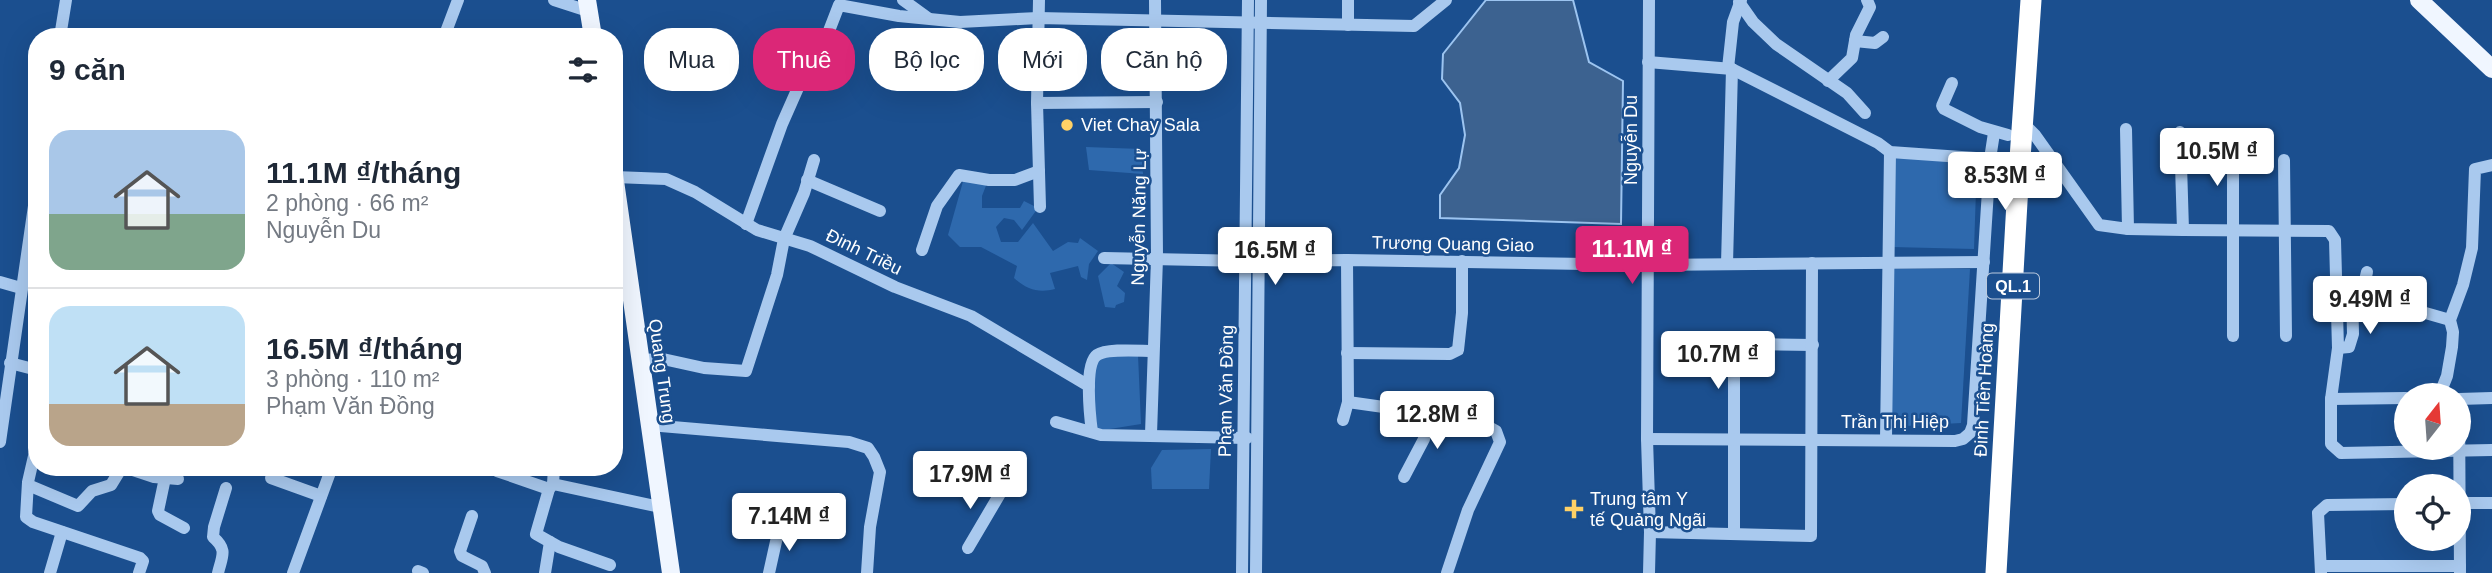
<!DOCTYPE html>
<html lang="vi">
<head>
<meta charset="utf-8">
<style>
  body { margin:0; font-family:Arial,sans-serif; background:#f6f6f7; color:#1f2937; height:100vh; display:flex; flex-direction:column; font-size:26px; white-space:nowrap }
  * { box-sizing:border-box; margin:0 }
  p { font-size:23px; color:#747a83 }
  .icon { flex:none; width:38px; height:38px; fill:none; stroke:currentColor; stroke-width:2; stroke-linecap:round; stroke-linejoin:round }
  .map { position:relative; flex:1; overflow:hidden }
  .panel { position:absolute; left:28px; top:28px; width:595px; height:448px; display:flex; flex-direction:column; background:#fff; border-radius:28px; box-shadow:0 7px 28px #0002 }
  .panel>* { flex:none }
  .guide { position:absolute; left:644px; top:28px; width:665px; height:63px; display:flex; gap:14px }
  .needle { width:46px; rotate:17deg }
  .buttons { position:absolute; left:2394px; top:383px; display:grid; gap:14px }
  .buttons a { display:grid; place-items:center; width:77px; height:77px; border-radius:50%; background:#fff; box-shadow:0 7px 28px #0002; font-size:35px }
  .price { position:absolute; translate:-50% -60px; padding:0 16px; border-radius:7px; background:#fff; color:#222; font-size:23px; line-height:46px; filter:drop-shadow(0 2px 4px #0008) }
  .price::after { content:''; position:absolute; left:50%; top:42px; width:21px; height:16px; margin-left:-10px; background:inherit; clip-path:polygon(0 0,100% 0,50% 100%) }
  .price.current { background:#db2777; color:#fff }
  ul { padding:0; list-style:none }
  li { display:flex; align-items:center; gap:21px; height:175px; padding:0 21px }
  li+li { border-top:2px solid #e0e1e3 }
  li span { display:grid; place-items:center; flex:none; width:196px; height:140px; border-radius:21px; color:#555 }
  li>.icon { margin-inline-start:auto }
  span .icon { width:84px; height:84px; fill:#fffc; stroke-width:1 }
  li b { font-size:30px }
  h2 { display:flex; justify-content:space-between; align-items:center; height:84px; padding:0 21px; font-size:30px }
  .chip { padding:0 24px; border-radius:28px; background:#fff; box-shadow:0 7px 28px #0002; font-size:24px; line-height:63px }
  .chip.current { background:#db2777; color:#fff }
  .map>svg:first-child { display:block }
  .green { fill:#2e69ad }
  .water { fill:#3c6290; stroke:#9cc4f0; stroke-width:2 }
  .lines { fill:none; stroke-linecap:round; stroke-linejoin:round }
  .minor { stroke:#a9c9ee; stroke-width:12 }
  .major { stroke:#f0f6ff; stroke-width:18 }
  .highway { stroke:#fff; stroke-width:21 }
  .poi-dot { fill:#ffd166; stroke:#1b4f8f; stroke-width:2.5 }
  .labels { text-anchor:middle; stroke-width:5; stroke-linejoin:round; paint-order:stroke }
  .shield { fill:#1b4f8f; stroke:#bbcadd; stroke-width:2 }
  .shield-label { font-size:16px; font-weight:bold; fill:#fff }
  .poi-label { font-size:18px; fill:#fff; stroke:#1b4f8f; text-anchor:start }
  .street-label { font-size:18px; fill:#fff; stroke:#1b4f8f }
</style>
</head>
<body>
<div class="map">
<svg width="2492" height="573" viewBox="0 0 2492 573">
  <rect width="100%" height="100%" fill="#1b4f8f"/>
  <!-- green -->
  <g class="green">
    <path d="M1086,147l55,2 2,25 -54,-4z"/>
    <path d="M1894,158l83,3 -3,88 -82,-2z"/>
    <path d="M964,178l23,5 -5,13v12h38l4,-7 14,7 -16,22 -8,-10 -10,-2 -8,9 5,15h17l15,-19 20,28 15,-9 10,1 2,-5 18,13 -9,13 -2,16 -6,-3 -3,-11 -28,7 5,16c-16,4 -28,1 -41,-11l3,-12 -36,-19h-21l-12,-12z"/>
    <path d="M1111,263l13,9 -7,14 8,7 -1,9 -8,3 -1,3 -10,-1 -7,-31z"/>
    <path d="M1889,269h81l-9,154 -73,4z"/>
    <path d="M1138,355l3,69 -50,8 1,-76z"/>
    <path d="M1211,449l-2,40h-57l-1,-21 11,-18z"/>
  </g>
  <!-- water -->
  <path class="water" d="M1486,0h87l16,62 34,19 -2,143 -181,-6v-23l19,-27 6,-33 -5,-32 -18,-24 1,-25z"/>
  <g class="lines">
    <!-- minor -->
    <g class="minor">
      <path d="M554,0l34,11"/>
      <path d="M903,0l25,18"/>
      <path d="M1039,0l-2,103 3,104"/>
      <path d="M1739,2l14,20 23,22 71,49 18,20"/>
      <path d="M1348,25v-25"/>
      <path d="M60,37l6,-37"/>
      <path d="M444,37l14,-37"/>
      <path d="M1855,41l20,2 8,-6"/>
      <path d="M1648,62l84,7 146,74 12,9 100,7"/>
      <path d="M1728,68l5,-46 8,-22"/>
      <path d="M1828,81l24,-23 4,-23 14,-28 -3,-7"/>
      <path d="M1952,83l-10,23 2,3 36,18 28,8"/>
      <path d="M1037,103l120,-1"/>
      <path d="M2022,122l13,13 64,90 29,4 55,1 146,1 6,9 3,108 -7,51v45l10,9 151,-3"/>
      <path d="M2126,129l2,100"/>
      <path d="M2180,132l3,98"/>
      <path d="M2233,145v191"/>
      <path d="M2284,160l2,176"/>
      <path d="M615,177l51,2 29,13 62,38 53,16 85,41 76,29 118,70"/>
      <path d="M807,180l73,31"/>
      <path d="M746,224l36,-100 19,-43 26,-45 12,-31 60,11 61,6 78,-4 376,8 32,-26"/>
      <path d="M922,250l15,-44 22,-31 30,5h26l24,-9"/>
      <path d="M1104,258l142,3 101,-1 302,5 335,-3"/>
      <path d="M1727,264l5,-195"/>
      <path d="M2367,272l-5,21 4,3 84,24"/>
      <path d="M0,282l21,6"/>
      <path d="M1694,343l119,2"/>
      <path d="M1734,344v190"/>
      <path d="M2338,348l11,-1 4,-13 -1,-44"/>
      <path d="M1347,353l103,1 8,-4 4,-37v-52"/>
      <path d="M640,360l23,-1 41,9 42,3 31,-96 7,-36 20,-46 10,-33"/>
      <path d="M10,363l27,7"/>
      <path d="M2439,396l8,-20 5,-29 1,-15 -3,-12 13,-35 9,-37 3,-79 17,-4"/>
      <path d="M2331,399l75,-1"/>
      <path d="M2459,399l1,174"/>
      <path d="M2459,399l33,-1"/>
      <path d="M1348,402l128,18 20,11 4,11 -32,68 -21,63"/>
      <path d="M1343,420l5,-18 -1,-142"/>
      <path d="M1056,422l45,13 146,3"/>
      <path d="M649,425l200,17 19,6 6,9 6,15 -10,55 -3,46"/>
      <path d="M1092,432c-2,-15 -8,-68 5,-77 10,-7 43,-4 56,-4"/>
      <path d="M1151,434l6,-176 -2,-258"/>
      <path d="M1647,439l308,2 8,-2 7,-6 3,-8 17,-266 4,-26"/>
      <path d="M1886,439l4,-287"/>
      <path d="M0,442l37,-257"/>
      <path d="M37,443l-9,39 -2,35 7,5 107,36 3,3 -4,12"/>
      <path d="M124,467l30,10 24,2"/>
      <path d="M554,467l-1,17 -4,5 -13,45 23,13 51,18"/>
      <path d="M497,471l52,18"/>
      <path d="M1404,477l20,-38 2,-26"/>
      <path d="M165,478l-7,33 2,4 24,13"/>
      <path d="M271,478l50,18"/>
      <path d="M553,484l107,23"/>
      <path d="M28,485l50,21 14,-15 19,-6 11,-18"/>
      <path d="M2459,503h33"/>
      <path d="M472,516l-12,35 2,5 20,10 3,7"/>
      <path d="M1650,532l161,4 1,-273"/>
      <path d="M968,548l33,-56"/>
      <path d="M2321,566h139"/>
      <path d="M418,571l5,2"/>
      <path d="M50,573l12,-41"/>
      <path d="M218,573c4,-17 10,-23 -5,-36l1,-10 12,-39"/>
      <path d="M293,573l39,-106"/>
      <path d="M545,573l5,-31"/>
      <path d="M769,573l10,-45"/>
      <path d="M1242,573l6,-573"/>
      <path d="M1256,573l5,-573"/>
      <path d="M1649,573l1,-41 -3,-93 2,-439"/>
      <path d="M2321,573l-3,-60 9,-8 79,-1"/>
    </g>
    <!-- major -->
    <g class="major">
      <path d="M587,0l6,37"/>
      <path d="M2419,0l73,69"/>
      <path d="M614,174l57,399"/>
    </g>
    <!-- highway -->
    <path class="highway" d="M1996,573l21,-371 14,-202"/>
  </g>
  <!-- markers -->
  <g class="poi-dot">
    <circle cx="1067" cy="125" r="7"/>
    <path d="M1570.5 498.5h7v7h7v7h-7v7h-7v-7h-7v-7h7z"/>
  </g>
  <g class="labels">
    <!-- shield labels -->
    <rect class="shield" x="1987" y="273.5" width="52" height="25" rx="5"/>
    <g class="shield-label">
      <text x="2013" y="292">QL.1</text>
    </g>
    <!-- poi labels -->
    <g class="poi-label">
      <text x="1081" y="131">Viet Chay Sala</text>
      <text x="1590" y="505">Trung tâm Y<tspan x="1590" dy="21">tế Quảng Ngãi</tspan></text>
    </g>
    <!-- street labels -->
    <g class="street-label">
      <text transform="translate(1631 140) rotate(-90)" y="6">Nguyễn Du</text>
      <text transform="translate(1139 217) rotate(-89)" y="6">Nguyễn Năng Lự</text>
      <text transform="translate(1453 244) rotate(1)" y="6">Trương Quang Giao</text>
      <text transform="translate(864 252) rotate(26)" y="6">Đinh Triều</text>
      <text transform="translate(662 371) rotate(82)" y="6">Quang Trung</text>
      <text transform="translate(1984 390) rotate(-87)" y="6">Đinh Tiên Hoàng</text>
      <text transform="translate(1226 391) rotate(-89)" y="6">Phạm Văn Đồng</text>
      <text x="1895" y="428">Trần Thị Hiệp</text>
    </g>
  </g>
</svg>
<div class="buttons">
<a><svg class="needle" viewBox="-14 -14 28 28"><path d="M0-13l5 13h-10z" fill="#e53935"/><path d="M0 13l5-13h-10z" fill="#747a83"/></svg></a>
<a><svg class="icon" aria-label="locate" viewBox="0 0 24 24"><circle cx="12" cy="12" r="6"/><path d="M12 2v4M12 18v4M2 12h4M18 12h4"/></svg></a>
</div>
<b class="price" style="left:2217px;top:188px">10.5M ₫</b>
<b class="price" style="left:2005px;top:212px">8.53M ₫</b>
<b class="price current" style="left:1632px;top:286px">11.1M ₫</b>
<b class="price" style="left:1275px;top:287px">16.5M ₫</b>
<b class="price" style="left:2370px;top:336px">9.49M ₫</b>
<b class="price" style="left:1718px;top:391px">10.7M ₫</b>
<b class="price" style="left:1437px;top:451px">12.8M ₫</b>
<b class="price" style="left:970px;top:511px">17.9M ₫</b>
<b class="price" style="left:789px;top:553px">7.14M ₫</b>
<div class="guide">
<a class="chip">Mua</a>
<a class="chip current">Thuê</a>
<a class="chip">Bộ lọc</a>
<a class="chip">Mới</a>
<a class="chip">Căn hộ</a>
</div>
<section class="panel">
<h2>9 căn<svg class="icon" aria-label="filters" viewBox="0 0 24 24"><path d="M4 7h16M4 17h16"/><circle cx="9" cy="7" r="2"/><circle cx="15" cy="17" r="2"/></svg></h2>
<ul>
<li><span style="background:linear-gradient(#a9c7e8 60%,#7fa58c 0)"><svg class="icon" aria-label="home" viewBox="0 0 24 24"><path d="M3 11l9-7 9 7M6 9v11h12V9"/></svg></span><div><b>11.1M ₫/tháng</b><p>2 phòng · 66 m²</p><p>Nguyễn Du</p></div></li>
<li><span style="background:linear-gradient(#bfe0f5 70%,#b9a48a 0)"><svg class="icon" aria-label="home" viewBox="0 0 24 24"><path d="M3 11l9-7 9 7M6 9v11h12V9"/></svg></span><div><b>16.5M ₫/tháng</b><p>3 phòng · 110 m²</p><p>Phạm Văn Đồng</p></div></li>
</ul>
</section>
</div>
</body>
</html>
